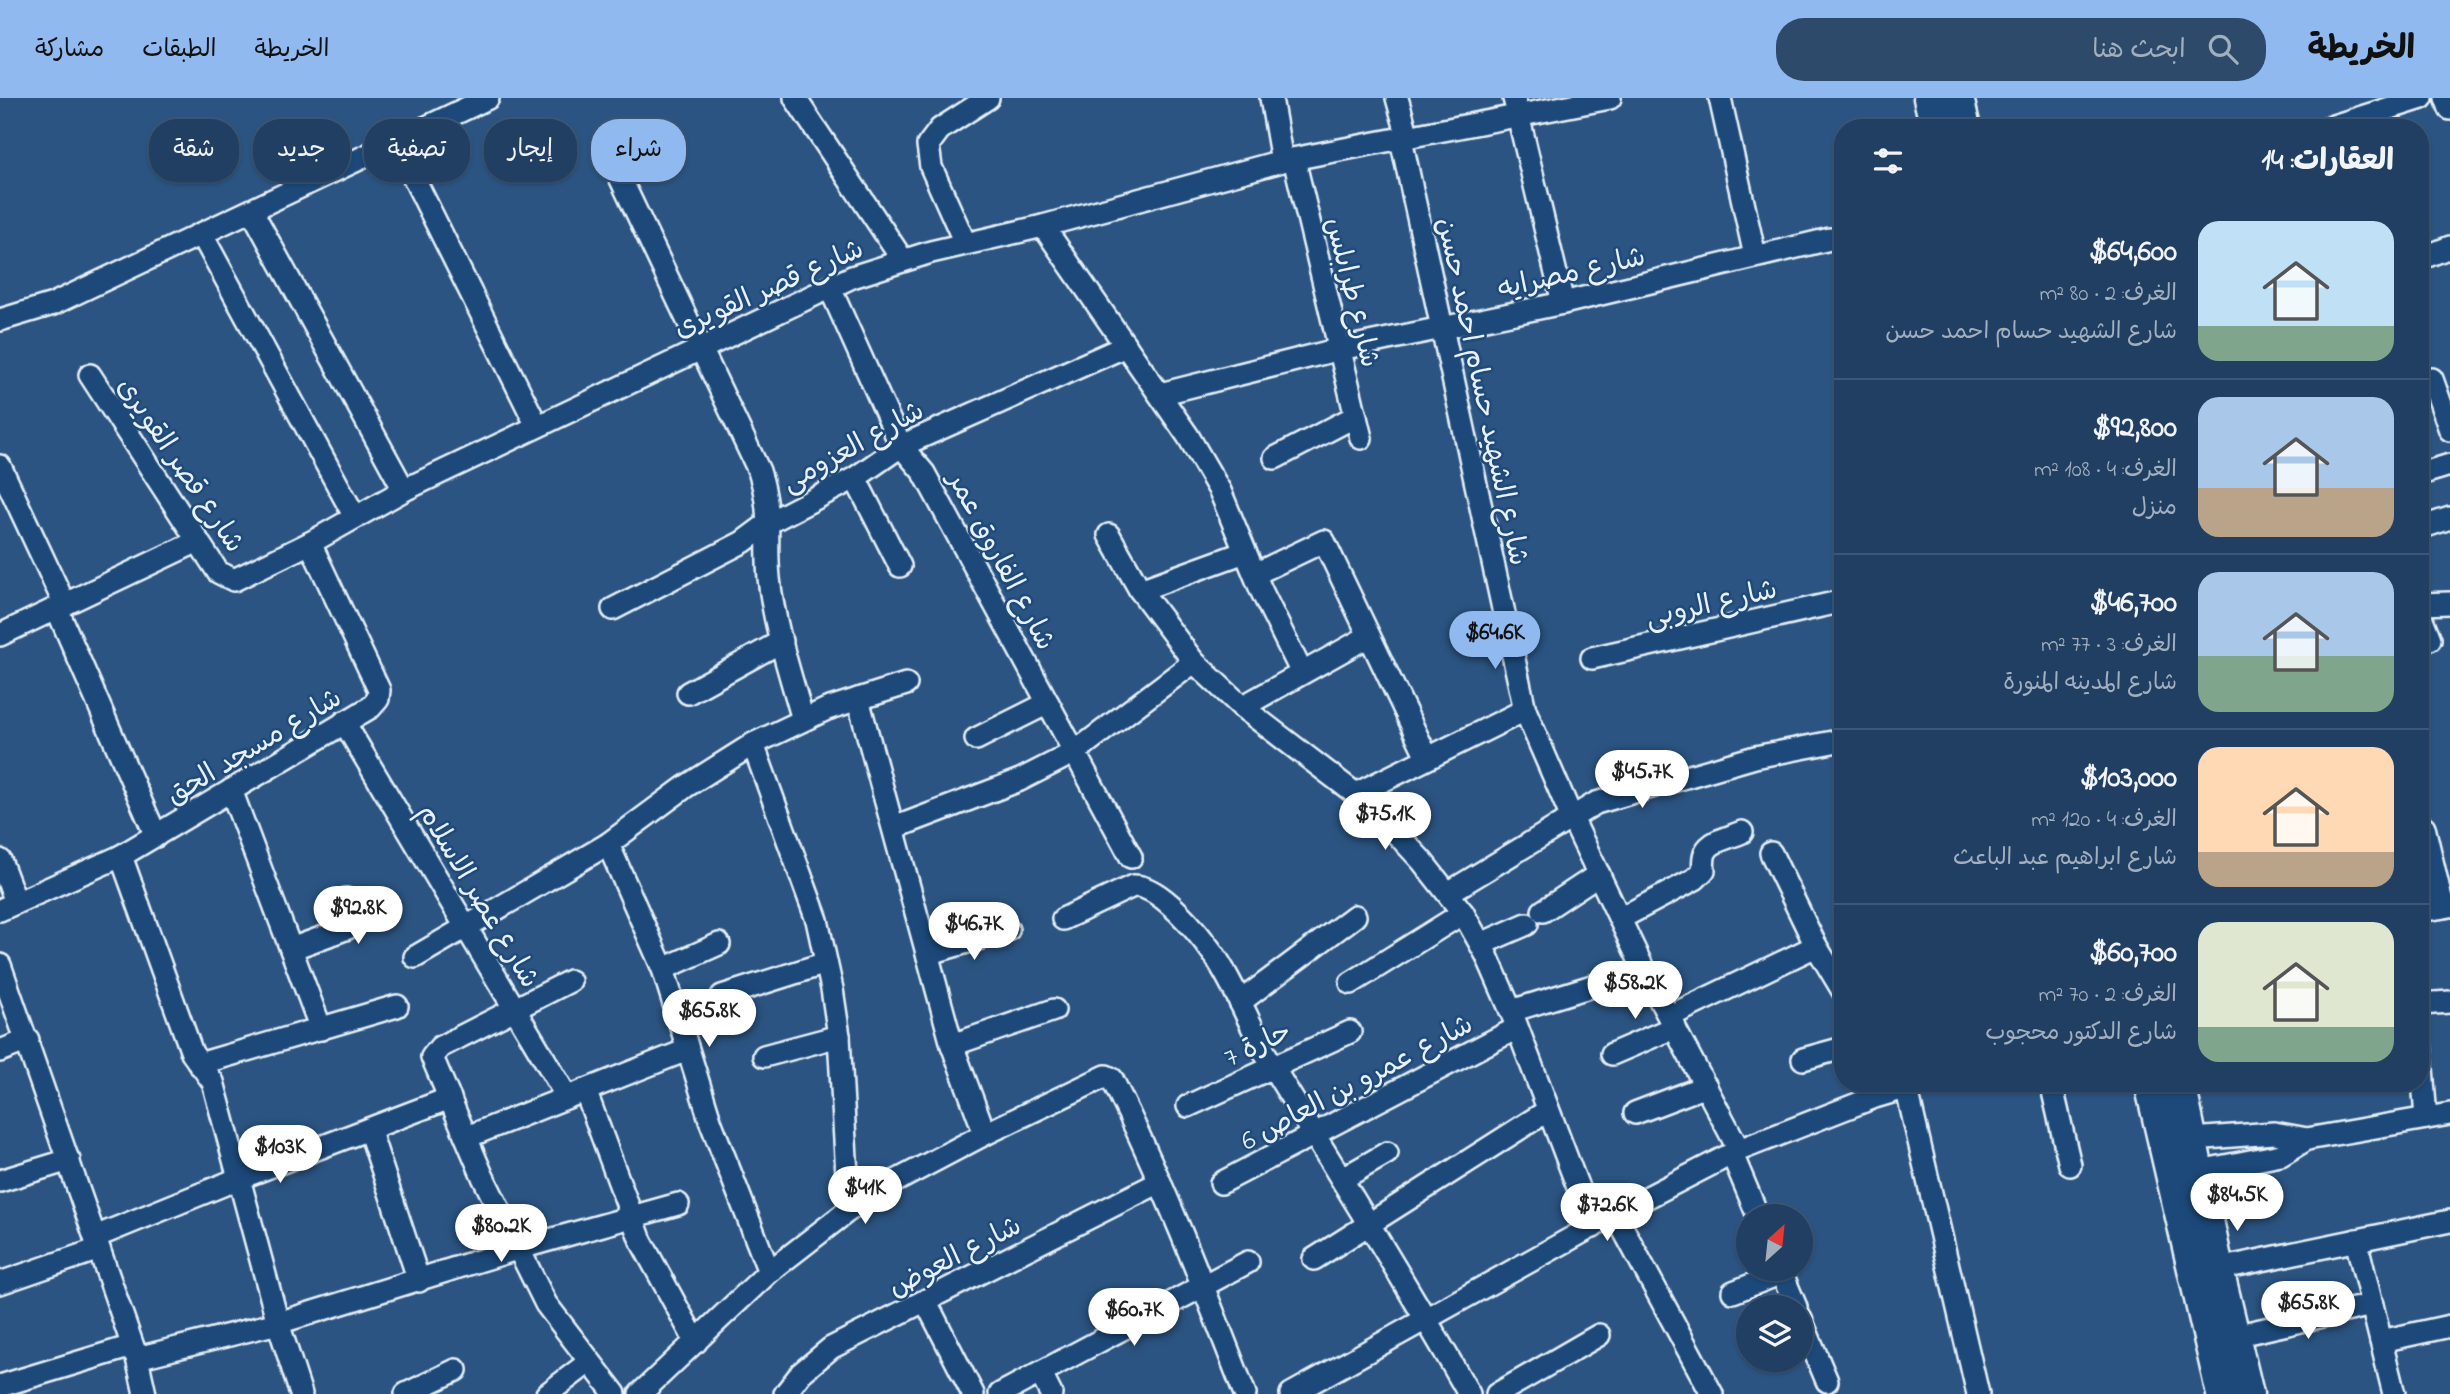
<!DOCTYPE html>
<html lang="ar">
<head>
<meta charset="utf-8">
<style>
  body { margin:0; font-family:"Indie Flower","Playpen Sans Arabic",sans-serif; background:#2d4a6b; color:#f1f3f6; direction:rtl; height:100vh; display:flex; flex-direction:column; font-size:26px; white-space:nowrap }
  * { box-sizing:border-box; margin:0 }
  p { font-size:23px; color:#a2afbe }
  .icon { flex:none; width:38px; height:38px; fill:none; stroke:currentColor; stroke-width:2; stroke-linecap:round; stroke-linejoin:round }
  .map { position:relative; flex:1; overflow:hidden; direction:ltr }
  .drawer { position:absolute; left:1834px; top:21px; width:595px; height:973px; display:flex; flex-direction:column; background:#203f62; border-radius:28px; box-shadow:0 2px 5px #0004,0 0 0 2px #3d5877; direction:rtl }
  .drawer>* { flex:none }
  .top-card { position:absolute; left:21px; top:21px; width:665px; height:63px; direction:rtl; display:flex; gap:14px }
  .needle { width:46px; rotate:27deg }
  .fabs { position:absolute; left:1736px; top:1106px; display:grid; gap:14px }
  .fabs a { display:grid; place-items:center; width:77px; height:77px; border-radius:50%; background:#203f62; box-shadow:0 2px 5px #0004,0 0 0 2px #3d5877; font-size:35px }
  .price { position:absolute; translate:-50% -60px; padding:0 16px; border-radius:24px; background:#fff; color:#222; font-size:23px; line-height:46px; filter:drop-shadow(0 2px 4px #0008) }
  .price::after { content:''; position:absolute; left:50%; top:42px; width:21px; height:16px; margin-left:-10px; background:inherit; clip-path:polygon(0 0,100% 0,50% 100%) }
  .price.active { background:#90b9f0; color:#111 }
  ul { padding:0; list-style:none }
  li { display:flex; align-items:center; gap:21px; height:175px; padding:0 35px }
  li+li { border-top:2px solid #3d5877 }
  li span { display:grid; place-items:center; flex:none; width:196px; height:140px; border-radius:21px; color:#555 }
  li>.icon { margin-inline-start:auto }
  span .icon { width:84px; height:84px; fill:#fffc; stroke-width:1 }
  li b { font-size:30px }
  h2 { display:flex; justify-content:space-between; align-items:center; height:84px; padding:0 35px; font-size:30px }
  .pill { padding:0 24px; border-radius:28px; background:#203f62; box-shadow:0 2px 5px #0004,0 0 0 2px #3d5877; font-size:24px; line-height:63px }
  .pill.active { background:#90b9f0; color:#111 }
  header { display:flex; align-items:center; gap:42px; box-sizing:border-box; height:98px; padding:0 35px; background:#90b9f0; color:#111 }
  header strong { font-size:33px }
  nav { display:flex; gap:38px; margin-inline-start:auto; font-size:24px }
  .search { width:490px; height:63px; background:#2d4a6b; display:flex; align-items:center; gap:18px; box-sizing:border-box; padding:0 24px; border-radius:28px; color:#a2afbe; font-size:26px }
  .map>svg:first-child { display:block }
  .lines { fill:none; stroke-linecap:round; stroke-linejoin:round }
  .street-casing { stroke:#e8f1f8; stroke-width:26 }
  .secondary-casing { stroke:#e8f1f8; stroke-width:35 }
  .street { stroke:#1f4a7a; stroke-width:21 }
  .secondary { stroke:#1f4a7a; stroke-width:30 }
  .labels { text-anchor:middle; stroke-width:5; stroke-linejoin:round; paint-order:stroke }
  .street-label { font-size:28px; fill:#e8f1f8; stroke:#1f4a7a }
</style>
</head>
<body>
<header>
<strong>الخريطة</strong>
<div class="search"><svg class="icon" aria-label="search" viewBox="0 0 24 24"><circle cx="10" cy="10" r="6"/><path d="M15 15l6 6"/></svg>ابحث هنا</div>
<nav><a>الخريطة</a><a>الطبقات</a><a>مشاركة</a></nav>
</header>
<div class="map">
<svg width="2450" height="1296" viewBox="0 0 2450 1296">
  <rect width="100%" height="100%" fill="#2b5482"/>
  <filter id="ink" filterUnits="userSpaceOnUse"><feTurbulence type="fractalNoise" baseFrequency=".0143" numOctaves="2"/><feDisplacementMap in="SourceGraphic" scale="14" xChannelSelector="R" yChannelSelector="G"/><feConvolveMatrix kernelMatrix="1 2 1 2 8 2 1 2 1" color-interpolation-filters="sRGB"/></filter>
  <g filter="url(#ink)">
    <g class="lines">
      <defs>
        <g id="street">
          <path d="M795,0l107,161"/>
          <path d="M1271,0l11,63"/>
          <path d="M1397,0l11,39"/>
          <path d="M1514,0l49,205"/>
          <path d="M1720,0l35,158"/>
          <path d="M2446,0l4,11"/>
          <path d="M2327,30l95,-30"/>
          <path d="M1401,41l124,571 46,106 73,154 95,180"/>
          <path d="M396,44l141,284"/>
          <path d="M608,54l151,319c14,43 6,65 10,107 5,48 21,95 34,142"/>
          <path d="M1294,61l67,279"/>
          <path d="M252,113l152,279"/>
          <path d="M1043,128l145,210 32,55 41,99 40,81"/>
          <path d="M202,137l153,282"/>
          <path d="M965,145l-34,-76 -3,-22 12,-16 48,-31"/>
          <path d="M2420,161l30,-12"/>
          <path d="M830,190l71,158 23,27 207,384"/>
          <path d="M0,222l53,-16 435,-206"/>
          <path d="M90,277l128,197 16,8 76,-37 94,-53 448,-213 79,-25 112,-26 239,-65 328,-63"/>
          <path d="M2432,281l18,51"/>
          <path d="M1160,296l180,-45 223,-46 267,-64"/>
          <path d="M1275,360l81,-42"/>
          <path d="M0,368l65,139"/>
          <path d="M2420,376l30,-9"/>
          <path d="M855,380l45,88"/>
          <path d="M2420,430l30,-10"/>
          <path d="M1109,437l31,55 54,72 48,45 128,98 52,56 41,52 24,43 24,55 82,216"/>
          <path d="M1255,476l69,-33 103,216"/>
          <path d="M1140,492l105,-38"/>
          <path d="M2420,506l30,-1"/>
          <path d="M57,511l99,227"/>
          <path d="M613,511l130,-67 27,-20 85,-44 46,-32 225,-100"/>
          <path d="M2420,516l10,25"/>
          <path d="M0,537l198,-94"/>
          <path d="M1592,560l251,-57"/>
          <path d="M688,595l94,-52"/>
          <path d="M858,601l94,346 33,89"/>
          <path d="M1242,609l127,-71"/>
          <path d="M344,624l223,375"/>
          <path d="M976,641l72,-36"/>
          <path d="M753,646l64,176 15,69 7,47 10,174"/>
          <path d="M231,692l90,239"/>
          <path d="M1356,696l169,-84"/>
          <path d="M2424,729l19,80"/>
          <path d="M894,730l126,-48 55,-28 119,-90"/>
          <path d="M608,746l55,125 48,154 58,149"/>
          <path d="M1771,755l45,93 27,45"/>
          <path d="M121,758l71,197 21,29 65,241 23,71"/>
          <path d="M0,762l16,42"/>
          <path d="M1448,795l148,-90 159,-46 88,-17"/>
          <path d="M0,812l121,-54 250,-149 7,-8 1,-9 -69,-147"/>
          <path d="M1543,813l56,-37"/>
          <path d="M2420,813l30,-5"/>
          <path d="M1621,820l74,-39 9,-9c-4,-29 15,-28 38,-38"/>
          <path d="M1063,821l70,-33c27,-2 67,49 82,70 24,36 37,77 59,113 66,108 133,215 195,325"/>
          <path d="M1481,846l46,-20"/>
          <path d="M291,851l57,-21 5,-9 -7,-20"/>
          <path d="M927,856l81,-24"/>
          <path d="M415,859l193,-113 77,-57 68,-43 74,-35 79,-25"/>
          <path d="M0,867l137,393 8,36"/>
          <path d="M663,871l56,-25"/>
          <path d="M570,883l-130,66 -8,10 51,120 63,127 69,90"/>
          <path d="M1351,885l112,-70"/>
          <path d="M722,898l104,-33"/>
          <path d="M1240,904l115,-86"/>
          <path d="M2420,906l30,-2"/>
          <path d="M1511,913l133,-41"/>
          <path d="M1670,918l146,-70"/>
          <path d="M2420,945l6,75"/>
          <path d="M952,947l102,-35"/>
          <path d="M0,953l28,-11"/>
          <path d="M1612,956l63,-27"/>
          <path d="M764,958l75,-20"/>
          <path d="M1803,961l40,-11"/>
          <path d="M199,966l198,-58"/>
          <path d="M2051,985l19,82"/>
          <path d="M1906,988l72,308"/>
          <path d="M585,992l56,151 55,101"/>
          <path d="M1188,1008l162,-74"/>
          <path d="M1635,1015l71,-27"/>
          <path d="M369,1031l50,152"/>
          <path d="M467,1039l220,-87"/>
          <path d="M2192,1041l82,-6 33,6"/>
          <path d="M1732,1056l26,62"/>
          <path d="M2199,1073l82,-16 26,-16 143,-25"/>
          <path d="M1342,1081l45,-26"/>
          <path d="M0,1083l69,-21"/>
          <path d="M1221,1085l296,-155"/>
          <path d="M1615,1116l97,180"/>
          <path d="M95,1139l145,-59 210,-80"/>
          <path d="M2356,1142l38,154"/>
          <path d="M1314,1161l233,-148"/>
          <path d="M1780,1171l16,38"/>
          <path d="M2218,1171l232,-48"/>
          <path d="M0,1185l99,-34"/>
          <path d="M1733,1194l49,-19"/>
          <path d="M926,1204l47,92"/>
          <path d="M1801,1221l26,62"/>
          <path d="M2234,1238l138,-31"/>
          <path d="M2381,1243l69,-15"/>
          <path d="M137,1260l141,-35 239,-74 161,-45"/>
          <path d="M1041,1276l10,20"/>
          <path d="M0,1288l132,-40"/>
          <path d="M406,1296l50,-24"/>
          <path d="M547,1296l42,-32"/>
          <path d="M640,1296l129,-122 80,-62 45,-28 91,-48 121,-58 6,3c51,102 92,209 133,315"/>
          <path d="M785,1296l16,-21 30,-25 329,-166"/>
          <path d="M1000,1296l248,-132"/>
          <path d="M1291,1296l324,-180 124,-64 136,-53 47,-14"/>
          <path d="M1497,1296l102,-59"/>
        </g>
        <g id="secondary">
          <path d="M1929,0l7,30"/>
          <path d="M1958,0l7,30"/>
          <path d="M2150,985l72,311"/>
          <path d="M2180,985l38,186 30,125"/>
        </g>
      </defs>
      <!-- street casing -->
      <use href="#street" class="street-casing"/>
      <!-- secondary casing -->
      <use href="#secondary" class="secondary-casing"/>
      <!-- street -->
      <use href="#street" class="street"/>
      <!-- secondary -->
      <use href="#secondary" class="secondary"/>
    </g>
  </g>
  <g class="labels">
    <!-- street labels -->
    <g class="street-label">
      <text transform="translate(1571 173) rotate(-13)" y="10">شارع مصرايه</text>
      <text transform="translate(768 189) rotate(-24)" y="10">شارع قصر القويرى</text>
      <text transform="translate(1354 194) rotate(76)" y="10">شارع طرابلس</text>
      <text transform="translate(1484 293) rotate(78)" y="10">شارع الشهيد حسام احمد حسن</text>
      <text transform="translate(852 347) rotate(-29)" y="10">شارع العزومى</text>
      <text transform="translate(182 366) rotate(56)" y="10">شارع قصر القويرى</text>
      <text transform="translate(1003 462) rotate(62)" y="10">شارع الفاروق عمر</text>
      <text transform="translate(1711 504) rotate(-13)" y="10">شارع الروبى</text>
      <text transform="translate(253 647) rotate(-31)" y="10">شارع مسجد الحق</text>
      <text transform="translate(480 797) rotate(59)" y="10">شارع عصر الاسلام</text>
      <text transform="translate(1257 945) rotate(-25)" y="10">حارة 7</text>
      <text transform="translate(1356 983) rotate(-28)" y="10">شارع عمرو بن العاص 6</text>
      <text transform="translate(954 1157) rotate(-27)" y="10">شارع العوض</text>
    </g>
  </g>
</svg>
<div class="fabs">
<a><svg class="needle" viewBox="-14 -14 28 28"><path d="M0-13l5 13h-10z" fill="#e53935"/><path d="M0 13l5-13h-10z" fill="#a2afbe"/></svg></a>
<a><svg class="icon" aria-label="layers" viewBox="0 0 24 24"><path d="M12 4l9 5-9 5-9-5zM3 14l9 5 9-5"/></svg></a>
</div>
<b class="price active" style="left:1495px;top:573px">$64.6K</b>
<b class="price" style="left:1642px;top:712px">$45.7K</b>
<b class="price" style="left:1385px;top:754px">$75.1K</b>
<b class="price" style="left:358px;top:848px">$92.8K</b>
<b class="price" style="left:974px;top:864px">$46.7K</b>
<b class="price" style="left:1635px;top:923px">$58.2K</b>
<b class="price" style="left:709px;top:951px">$65.8K</b>
<b class="price" style="left:280px;top:1087px">$103K</b>
<b class="price" style="left:865px;top:1128px">$41K</b>
<b class="price" style="left:2237px;top:1135px">$84.5K</b>
<b class="price" style="left:1607px;top:1145px">$72.6K</b>
<b class="price" style="left:501px;top:1166px">$80.2K</b>
<b class="price" style="left:2308px;top:1243px">$65.8K</b>
<b class="price" style="left:1134px;top:1250px">$60.7K</b>
<div class="top-card">
<a class="pill active">شراء</a>
<a class="pill">إيجار</a>
<a class="pill">تصفية</a>
<a class="pill">جديد</a>
<a class="pill">شقة</a>
</div>
<section class="drawer">
<h2>العقارات: 14<svg class="icon" aria-label="filters" viewBox="0 0 24 24"><path d="M4 7h16M4 17h16"/><circle cx="9" cy="7" r="2"/><circle cx="15" cy="17" r="2"/></svg></h2>
<ul>
<li><span style="background:linear-gradient(#bfe0f5 75%,#7fa58c 0)"><svg class="icon" aria-label="home" viewBox="0 0 24 24"><path d="M3 11l9-7 9 7M6 9v11h12V9"/></svg></span><div><b>$64,600</b><p>الغرف: 2 · 80 m²</p><p>شارع الشهيد حسام احمد حسن</p></div></li>
<li><span style="background:linear-gradient(#a9c7e8 65%,#b9a48a 0)"><svg class="icon" aria-label="home" viewBox="0 0 24 24"><path d="M3 11l9-7 9 7M6 9v11h12V9"/></svg></span><div><b>$92,800</b><p>الغرف: 4 · 108 m²</p><p>منزل</p></div></li>
<li><span style="background:linear-gradient(#a9c7e8 60%,#7fa58c 0)"><svg class="icon" aria-label="home" viewBox="0 0 24 24"><path d="M3 11l9-7 9 7M6 9v11h12V9"/></svg></span><div><b>$46,700</b><p>الغرف: 3 · 77 m²</p><p>شارع المدينه المنورة</p></div></li>
<li><span style="background:linear-gradient(#ffd9b3 75%,#b9a48a 0)"><svg class="icon" aria-label="home" viewBox="0 0 24 24"><path d="M3 11l9-7 9 7M6 9v11h12V9"/></svg></span><div><b>$103,000</b><p>الغرف: 4 · 120 m²</p><p>شارع ابراهيم عبد الباعث</p></div></li>
<li><span style="background:linear-gradient(#dfe7d0 75%,#7fa58c 0)"><svg class="icon" aria-label="home" viewBox="0 0 24 24"><path d="M3 11l9-7 9 7M6 9v11h12V9"/></svg></span><div><b>$60,700</b><p>الغرف: 2 · 70 m²</p><p>شارع الدكتور محجوب</p></div></li>
</ul>
</section>
</div>
</body>
</html>
